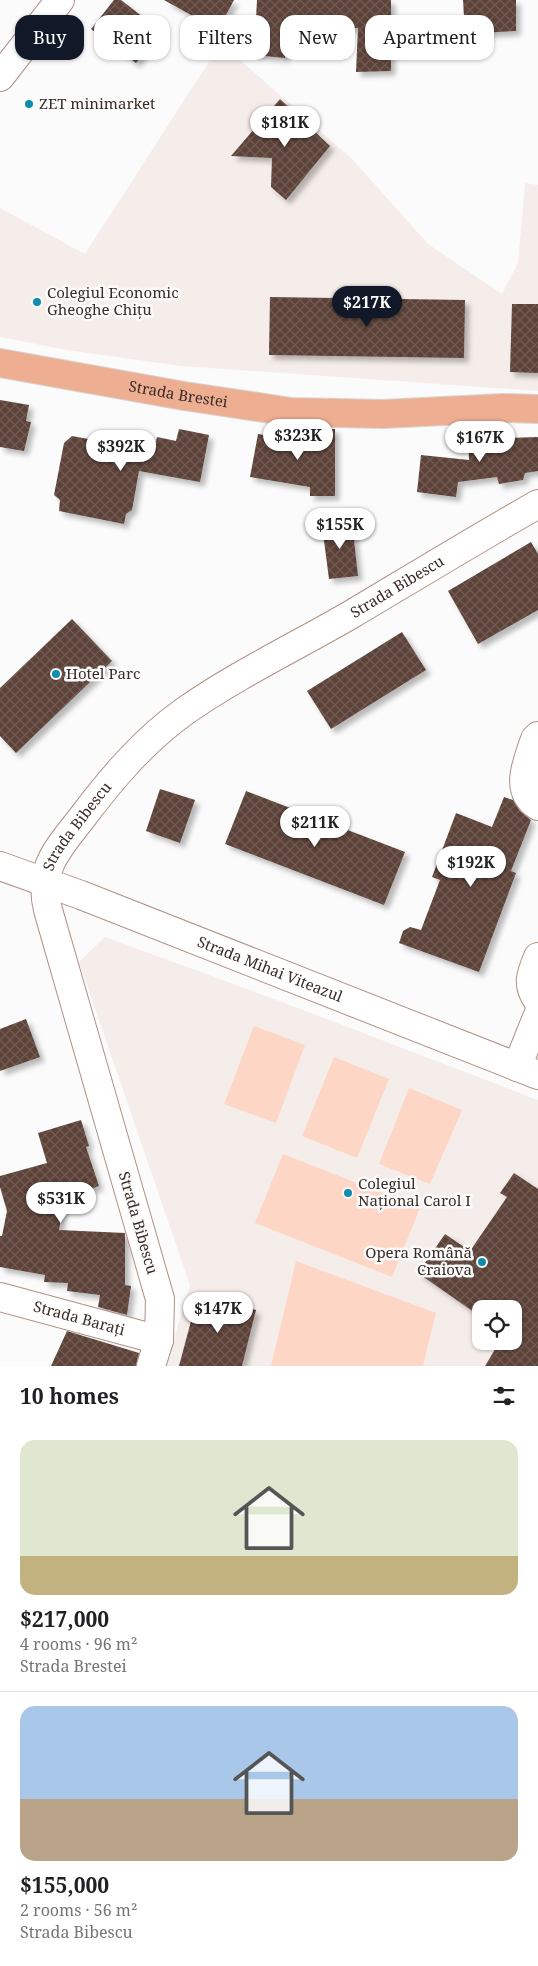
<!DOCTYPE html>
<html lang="en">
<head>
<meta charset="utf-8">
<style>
  body { margin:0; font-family:"Noto Serif",serif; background:#f2f2f2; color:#202124; height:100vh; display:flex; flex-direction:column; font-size:19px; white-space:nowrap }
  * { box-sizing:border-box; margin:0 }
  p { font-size:16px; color:#757577 }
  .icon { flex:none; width:28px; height:28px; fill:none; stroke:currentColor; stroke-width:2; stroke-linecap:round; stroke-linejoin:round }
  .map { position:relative; height:1366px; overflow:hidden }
  .panel { display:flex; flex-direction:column; background:#fff; flex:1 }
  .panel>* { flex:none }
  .top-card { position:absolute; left:15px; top:15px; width:509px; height:45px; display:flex; gap:10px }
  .controls { position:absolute; left:472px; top:1300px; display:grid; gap:10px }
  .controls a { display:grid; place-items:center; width:50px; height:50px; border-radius:10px; background:#fff; box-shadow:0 1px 4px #0004; font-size:25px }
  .price { position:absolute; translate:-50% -42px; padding:0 11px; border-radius:18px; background:#fff; color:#222; font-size:16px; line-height:32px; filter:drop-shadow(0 1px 2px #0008) }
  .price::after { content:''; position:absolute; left:50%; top:30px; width:15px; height:11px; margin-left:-8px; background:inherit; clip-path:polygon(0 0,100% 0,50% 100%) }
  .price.on { background:#111827; color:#fff }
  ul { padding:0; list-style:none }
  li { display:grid; align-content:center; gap:10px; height:265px; padding:0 20px }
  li+li { border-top:1px solid #e0e0e0 }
  li span { display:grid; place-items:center; height:155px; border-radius:15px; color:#555 }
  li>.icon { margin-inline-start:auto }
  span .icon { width:90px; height:90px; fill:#fffc; stroke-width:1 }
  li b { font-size:21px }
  h2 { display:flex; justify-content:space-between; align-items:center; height:60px; padding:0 20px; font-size:21px }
  .tag { padding:0 18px; border-radius:15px; background:#fff; box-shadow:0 1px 4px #0004; font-size:18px; line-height:45px }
  .tag.on { background:#111827; color:#fff }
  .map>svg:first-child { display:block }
  .built { fill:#f5edea; fill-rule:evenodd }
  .park { fill:#fed6c6 }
  .building { fill:url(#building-cross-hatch); filter:url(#shadow) }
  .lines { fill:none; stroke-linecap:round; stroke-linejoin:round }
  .minor-casing { stroke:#af9185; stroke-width:30 }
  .major-casing { stroke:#d7d5d4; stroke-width:30 }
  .minor { stroke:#fff; stroke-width:28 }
  .major { stroke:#eeae92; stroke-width:28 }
  .poi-dot { fill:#118cae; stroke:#fbfbfb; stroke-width:2 }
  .labels { text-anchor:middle; stroke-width:5; stroke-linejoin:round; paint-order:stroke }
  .poi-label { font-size:15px; fill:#392c27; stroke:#fbfbfb; text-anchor:start }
  .street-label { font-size:15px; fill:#392c27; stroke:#fbfbfb }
</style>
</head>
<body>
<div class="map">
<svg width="538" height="1366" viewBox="0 0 538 1366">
  <defs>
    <pattern id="building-cross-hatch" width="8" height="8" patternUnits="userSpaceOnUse" patternTransform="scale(1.25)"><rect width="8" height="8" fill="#5c4238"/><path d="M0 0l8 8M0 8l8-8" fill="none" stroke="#715b53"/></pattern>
    <filter id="shadow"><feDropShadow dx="4.5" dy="4.5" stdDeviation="2.5" flood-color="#0004"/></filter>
  </defs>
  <rect width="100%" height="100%" fill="#fbfbfb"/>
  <!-- built -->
  <g class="built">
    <path d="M221,43l132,117 75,84 74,50 16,-31 7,-80 13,2v206l-357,-25 -114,-16 -67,-13v-129l85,46z"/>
    <path d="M105,937l172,63 261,100v266h-372l24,-81 -111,-323zM481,1309h33v32h-33z"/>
  </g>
  <!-- park -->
  <g class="park">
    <path d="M254,1026l51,19 -29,78 -52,-19z"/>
    <path d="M334,1057l55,22 -32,79 -55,-22z"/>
    <path d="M409,1088l53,22 -32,74 -51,-20z"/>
    <path d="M283,1154l137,54 -28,69 -137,-54z"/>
    <path d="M296,1261l140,52 -13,53h-152z"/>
  </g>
  <!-- building -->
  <g class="building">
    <path d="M114,0h7l40,31 -25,32 -45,-34z"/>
    <path d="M164,0h70l-16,30z"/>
    <path d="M257,0h134v71l-35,1 2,-44h-56l-1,22 -15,-1 -1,9 -31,-3z"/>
    <path d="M463,0h53v31l-51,3z"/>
    <path d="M280,99l50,47 -44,54 -15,-13 1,-29 -41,-2z"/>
    <path d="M270,297l195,3 -1,58 -195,-3z"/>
    <path d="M512,304h26v69l-28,-1z"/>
    <path d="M0,400l29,5 -3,16 5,1 -7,29 -24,-4z"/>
    <path d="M179,429l30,6 -9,47 -61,-11 -7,39 -6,4 -2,10 -65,-13 1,-11 -6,-5 10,-52 8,-7 82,15 3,-14 19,4z"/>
    <path d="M310,429h25v67h-25v-9l-60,-10 8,-43 52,9z"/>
    <path d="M505,430l2,8 31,-1v34l-13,2 -2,7 -24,4 -2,-7 -39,5 -2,15 -39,-5 4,-37 48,5 -1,-27z"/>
    <path d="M352,522l6,54 -29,3 -7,-54z"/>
    <path d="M531,542l7,12v56l-60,34 -30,-53z"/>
    <path d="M72,619l40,42 -96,92 -16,-17v-48z"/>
    <path d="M402,632l24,38 -95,59 -24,-38z"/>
    <path d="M160,789l35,11 -15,43 -34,-12z"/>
    <path d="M246,791l159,61 -21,53 -159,-61z"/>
    <path d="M504,797l9,3 7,11 11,9 -20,51 5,2 -37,99 -80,-29 4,-12 7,-4 11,3 19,-50 -8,-3 24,-64 36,14z"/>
    <path d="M26,1019l14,38 -40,14v-42z"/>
    <path d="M81,1120l8,26 -3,1 13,39 -34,12 -6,32 66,3v52l6,1 -4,29 -29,-8 2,-12 -33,-4 1,-8 -24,-1 1,-7 -45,-8v-31h2l5,-25 -7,-24v-11l47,-13 -9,-30z"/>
    <path d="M514,1173l24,16v177h-53l15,-25h14v-32h-33v8l-63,-44 27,-39 25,17 37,-54 -7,-4z"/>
    <path d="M198,1295l58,15 -14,56h-63z"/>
    <path d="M67,1331l72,22 -3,13h-85z"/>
  </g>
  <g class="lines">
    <defs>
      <g id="minor">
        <path d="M0,77l60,-77"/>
        <path d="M538,736l-3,3c-7,22 -22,51 3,67"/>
        <path id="s1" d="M0,866l81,29 457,180"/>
        <path d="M538,957c-7,17 -12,27 0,44"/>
        <path d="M517,1067l21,-52"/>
        <path id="s2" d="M0,1297l159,43"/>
        <path id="s3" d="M151,1366l8,-26 1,-41 -112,-389c-10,-42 9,-60 33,-91 30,-40 63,-79 104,-108 53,-37 112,-65 167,-97 62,-37 123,-74 186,-110"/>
      </g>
      <g id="major">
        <path id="s4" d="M0,363l184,33 107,16 92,2 121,-6 34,1"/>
      </g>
    </defs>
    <!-- minor casing -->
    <use href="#minor" class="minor-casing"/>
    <!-- major casing -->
    <use href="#major" class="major-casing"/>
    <!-- minor -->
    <use href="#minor" class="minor"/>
    <!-- major -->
    <use href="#major" class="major"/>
  </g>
  <!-- markers -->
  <g class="poi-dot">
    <circle cx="29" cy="104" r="5"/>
    <circle cx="37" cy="302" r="5"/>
    <circle cx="56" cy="674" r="5"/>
    <circle cx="348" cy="1193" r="5"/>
    <circle cx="482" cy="1262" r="5"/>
  </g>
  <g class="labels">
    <!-- poi labels -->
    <g class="poi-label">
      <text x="39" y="109">ZET minimarket</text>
      <text x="47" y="298">Colegiul Economic<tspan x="47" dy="17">Gheoghe Chițu</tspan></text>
      <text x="66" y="679">Hotel Parc</text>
      <text x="358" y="1189">Colegiul<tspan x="358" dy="17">Național Carol I</tspan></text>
      <text x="472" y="1258" text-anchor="end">Opera Română<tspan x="472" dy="17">Craiova</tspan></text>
    </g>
    <!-- street labels -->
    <g class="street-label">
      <text dy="5" stroke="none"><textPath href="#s4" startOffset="181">Strada Brestei</textPath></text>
      <text dy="5" stroke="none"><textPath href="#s3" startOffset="971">Strada Bibescu</textPath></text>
      <text dy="5" stroke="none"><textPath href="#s3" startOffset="566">Strada Bibescu</textPath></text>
      <text dy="5" stroke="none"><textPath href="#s1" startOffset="289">Strada Mihai Viteazul</textPath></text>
      <text transform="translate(138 1223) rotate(74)" y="5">Strada Bibescu</text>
      <text dy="5" stroke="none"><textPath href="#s2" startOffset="82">Strada Barați</textPath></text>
    </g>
  </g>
</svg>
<div class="controls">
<a><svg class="icon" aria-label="locate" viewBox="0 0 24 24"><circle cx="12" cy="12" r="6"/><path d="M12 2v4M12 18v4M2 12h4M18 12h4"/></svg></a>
</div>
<b class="price" style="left:285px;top:148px">$181K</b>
<b class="price on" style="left:367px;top:328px">$217K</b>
<b class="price" style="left:298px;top:461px">$323K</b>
<b class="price" style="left:480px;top:463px">$167K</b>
<b class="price" style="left:121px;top:472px">$392K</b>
<b class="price" style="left:340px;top:550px">$155K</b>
<b class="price" style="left:315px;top:848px">$211K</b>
<b class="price" style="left:471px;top:888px">$192K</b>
<b class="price" style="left:61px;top:1224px">$531K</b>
<b class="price" style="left:218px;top:1334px">$147K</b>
<div class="top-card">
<a class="tag on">Buy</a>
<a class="tag">Rent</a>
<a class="tag">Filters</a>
<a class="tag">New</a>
<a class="tag">Apartment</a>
</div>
</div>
<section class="panel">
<h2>10 homes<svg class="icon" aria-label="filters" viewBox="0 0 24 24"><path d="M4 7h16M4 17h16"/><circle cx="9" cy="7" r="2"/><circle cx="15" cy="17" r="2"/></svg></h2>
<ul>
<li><span style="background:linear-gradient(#dfe7d0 75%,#c2b280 0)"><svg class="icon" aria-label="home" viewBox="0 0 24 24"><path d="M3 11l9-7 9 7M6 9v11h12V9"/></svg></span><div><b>$217,000</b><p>4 rooms · 96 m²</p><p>Strada Brestei</p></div></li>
<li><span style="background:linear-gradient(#a9c7e8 60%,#b9a48a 0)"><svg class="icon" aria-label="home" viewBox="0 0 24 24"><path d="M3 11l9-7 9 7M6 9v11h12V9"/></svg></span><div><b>$155,000</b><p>2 rooms · 56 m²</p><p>Strada Bibescu</p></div></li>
</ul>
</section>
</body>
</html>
